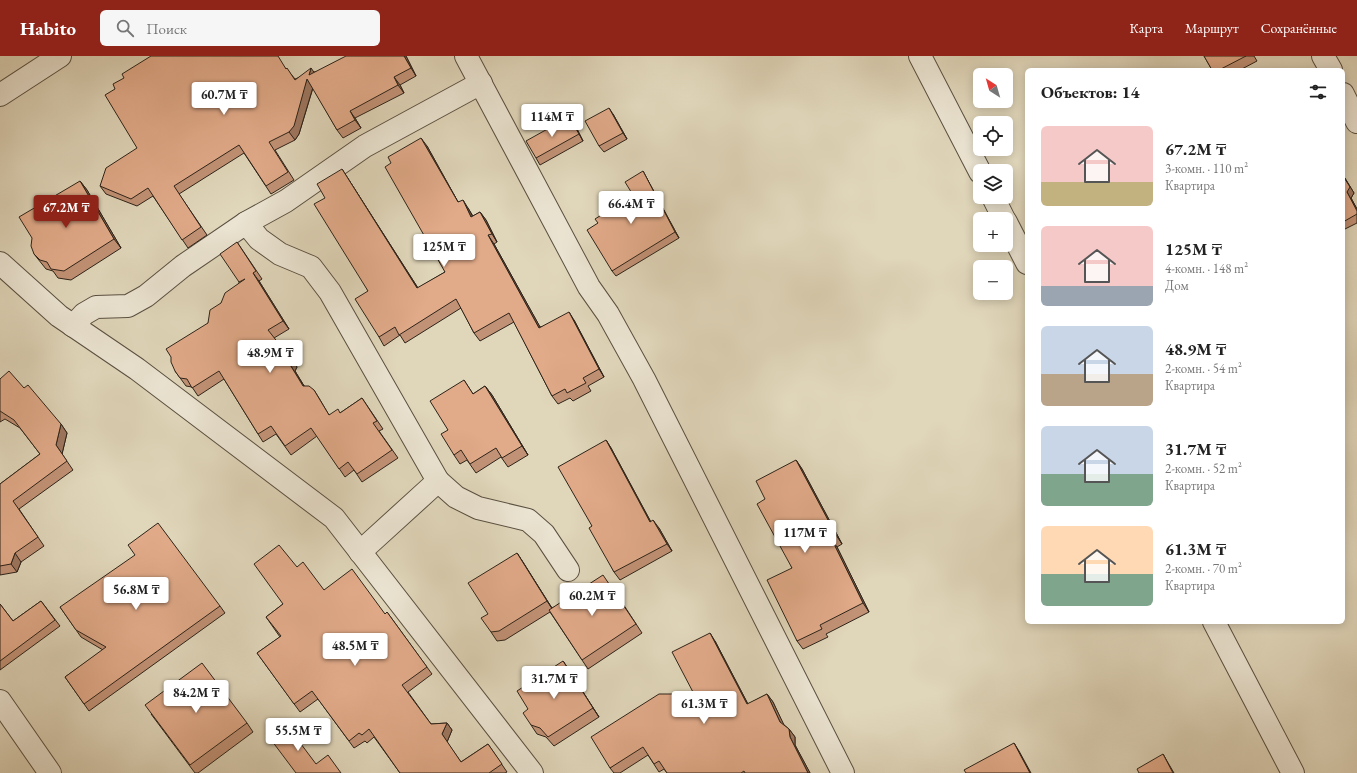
<!DOCTYPE html>
<html lang="ru">
<head>
<meta charset="utf-8">
<style>
  body { margin:0; font-family:"EB Garamond",serif; background:#f6f6f6; color:#222; height:100vh; display:flex; flex-direction:column; font-size:15px; white-space:nowrap }
  * { box-sizing:border-box; margin:0 }
  p { font-size:13px; color:#767676 }
  .icon { flex:none; width:22px; height:22px; fill:none; stroke:currentColor; stroke-width:2; stroke-linecap:round; stroke-linejoin:round }
  .map { position:relative; flex:1; overflow:hidden }
  .details { position:absolute; left:1025px; top:12px; width:320px; height:556px; display:flex; flex-direction:column; background:#fff; border-radius:6px; box-shadow:0 2px 10px #0003 }
  .details>* { flex:none }
  .needle { width:26px; rotate:323deg }
  .tools { position:absolute; left:973px; top:12px; display:grid; gap:8px }
  .tools a { display:grid; place-items:center; width:40px; height:40px; border-radius:6px; background:#fff; box-shadow:0 2px 10px #0003; font-size:20px }
  .price { position:absolute; translate:-50% -34px; padding:0 9px; border-radius:4px; background:#fff; color:#222; font-size:13px; line-height:26px; filter:drop-shadow(0 1px 2px #0008) }
  .price::after { content:''; position:absolute; left:50%; top:24px; width:12px; height:9px; margin-left:-6px; background:inherit; clip-path:polygon(0 0,100% 0,50% 100%) }
  .price.active { background:#8f2418; color:#fff }
  ul { padding:0; list-style:none }
  li { display:flex; align-items:center; gap:12px; height:100px; padding:0 16px }
  li span { display:grid; place-items:center; flex:none; width:112px; height:80px; border-radius:6px; color:#555 }
  li>.icon { margin-inline-start:auto }
  span .icon { width:48px; height:48px; fill:#fffc; stroke-width:1 }
  li b { font-size:17px }
  h2 { display:flex; justify-content:space-between; align-items:center; height:48px; padding:0 16px; font-size:17px }
  header { display:flex; align-items:center; gap:24px; box-sizing:border-box; height:56px; padding:0 20px; background:#8f2418; color:#fff }
  header strong { font-size:19px }
  nav { display:flex; gap:22px; margin-inline-start:auto; font-size:14px }
  .search { width:280px; height:36px; background:#f6f6f6; display:flex; align-items:center; gap:10px; box-sizing:border-box; padding:0 14px; border-radius:6px; color:#767676; font-size:15px }
  .map>svg:first-child { display:block }
  .lines { fill:none; stroke-linecap:round; stroke-linejoin:round }
  .minor-casing { stroke:#5a5041; stroke-width:24 }
  .minor { stroke:#ebe4d2; stroke-width:22 }
  .wall { fill:#c29276; stroke:#2d2319 }
  .shaded-wall { fill:#9e7760; stroke:#2d2319 }
  .building { fill:#e1aa89; stroke:#2d2319 }
</style>
</head>
<body>
<header>
<strong>Habito</strong>
<div class="search"><svg class="icon" aria-label="search" viewBox="0 0 24 24"><circle cx="10" cy="10" r="6"/><path d="M15 15l6 6"/></svg>Поиск</div>
<nav><a>Карта</a><a>Маршрут</a><a>Сохранённые</a></nav>
</header>
<div class="map">
<svg width="1357" height="717" viewBox="0 0 1357 717">
  <rect width="100%" height="100%" fill="#e0d6ba"/>
  <filter id="stains"><feTurbulence type="fractalNoise" baseFrequency=".005" numOctaves="4"/><feColorMatrix values="0 0 0 0 .2 0 0 0 0 .09 0 0 0 0 .02 0 0 0 .5 -.17"/></filter>
  <radialGradient id="worn" r=".72"><stop offset=".6" stop-color="#630" stop-opacity="0"/><stop offset="1" stop-color="#630" stop-opacity=".3"/></radialGradient>
  <g class="lines">
    <defs>
      <g id="minor">
        <path d="M466,0l123,231 19,27 36,65 199,394"/>
        <path d="M920,0l60,116"/>
        <path d="M1323,0l8,14"/>
        <path d="M1343,38l14,28"/>
        <path d="M0,39l60,-39"/>
        <path d="M993,141l11,22"/>
        <path d="M1006,166l21,41"/>
        <path d="M246,167l40,-22 79,-55 116,-63"/>
        <path d="M0,207l59,53 78,53 197,149 198,255"/>
        <path d="M73,270l11,-12 12,-7 32,-1 18,-10 37,-30 63,-43 13,16 21,15 31,13 19,25 108,189 -78,71"/>
        <path d="M438,425l18,16 22,11 50,12 16,14 24,36"/>
        <path d="M1214,566l79,151"/>
        <path d="M0,645l50,72"/>
      </g>
    </defs>
    <!-- minor casing -->
    <use href="#minor" class="minor-casing"/>
    <!-- minor -->
    <use href="#minor" class="minor"/>
  </g>
  <!-- wall -->
  <g class="wall">
    <path d="M406,0l10,20 -16,9 4,8 -49,25 6,10 -18,10 -6,-8 -24,-42 -14,46 -4,6 -20,10 19,30 -23,14 -27,-41 -65,41 28,41 -19,13 -35,-52 -16,10 -31,-12 -6,-8 186,-118 9,11 19,-7z"/>
    <path d="M1204,0h50l3,5 -17,9h-28z"/>
    <path d="M613,58l14,25 -23,13 -5,-6z"/>
    <path d="M574,67l9,18 -43,24 -4,-7z"/>
    <path d="M427,90l31,56 10,6 5,8 7,-4 6,8 11,22 -3,2 46,83 34,-7 30,57 -16,9 3,5 -18,10 -3,-3 -12,6 -6,-8 -38,-74 -34,19 -6,-8 -13,-25 -56,35 -5,-8 -16,11 -5,-9 -11,-46 -43,-93 22,-21 71,111 27,-16z"/>
    <path d="M1343,119l11,18 -3,5 6,11v14l-14,7z"/>
    <path d="M646,121l33,61 -63,38 -4,-5 -14,-48 35,-28z"/>
    <path d="M80,125l7,9 34,58 -50,32 -13,-2 -5,-7 -7,-2 -12,-15z"/>
    <path d="M237,186l25,37 -3,2 30,48 -15,9 23,29 -2,4 9,15 10,4 5,8 10,17 11,-2 22,-15 21,31 -4,2 19,27 -36,24 -8,-12 -9,7 -28,-41 -26,19 -15,-21 -13,8 -5,-8 -34,-55 -26,17 -6,-9 -6,-1 -11,-15 33,-48 13,-20 18,-20z"/>
    <path d="M0,323l24,9 37,36 6,9 -5,21 11,16 -54,39 25,37 -23,16 -4,10 -17,3v-91l40,-30 -20,-26 -15,-9 -5,3z"/>
    <path d="M464,324l9,14 12,-8 7,9 36,60 -20,12 -7,-10 -25,16 -9,-13 -7,4 -6,-9 -6,-25z"/>
    <path d="M606,384l5,8 40,74 8,6 13,23 -52,29 -6,-8 -22,-46z"/>
    <path d="M796,404l6,9 40,75 -5,3 32,65 -43,22 2,3 -25,12 -6,-8 -5,-73 -27,-69z"/>
    <path d="M517,497l35,55 58,-24 32,49 -54,36 -38,-57 -45,28 -8,1 -6,-9 -3,-18z"/>
    <path d="M297,511l27,23 61,24 2,-2 45,62 -24,18 23,32 16,-1 5,7 -5,12 14,20 27,-18 19,28 -2,1h-105l-26,-36 -7,6 -2,-2 -11,7 -36,-49 -18,13 -43,-59 23,-16 -14,-20 17,-13z"/>
    <path d="M41,545l19,25 -60,44v-66l13,17z"/>
    <path d="M220,550l5,7 -136,98 -24,-34 38,-27 -22,-13 -21,-30z"/>
    <path d="M715,585l33,63 19,-10 6,8 10,22 6,5 6,8v8l15,28h-143l-3,-4 -5,3 -11,-17 -28,18h-6l-4,-5 84,-74z"/>
    <path d="M563,605l36,56 -45,29 -8,-9 -9,-3 -6,-9 -3,-16z"/>
    <path d="M151,658l96,9 6,9 -55,41h-3z"/>
  </g>
  <!-- shaded-wall -->
  <g class="shaded-wall">
    <path d="M404,0h2l10,20 -5,-8z"/>
    <path d="M311,12l5,7h-7z"/>
    <path d="M394,21l6,8 4,8 -6,-8z"/>
    <path d="M307,23l6,8 -14,47 -4,6 -6,-8z"/>
    <path d="M609,52l4,6 14,25 -4,-6z"/>
    <path d="M350,55l5,7 6,10 -6,-8z"/>
    <path d="M569,61l5,6 9,18 -4,-7z"/>
    <path d="M421,82l6,8 36,65 -5,-9z"/>
    <path d="M342,113l5,8 76,119 -6,-8z"/>
    <path d="M643,115l3,6 33,61 -4,-6z"/>
    <path d="M1343,119l11,18 -3,5 6,11v2l-10,-19z"/>
    <path d="M80,125l7,9 34,58 -7,-9z"/>
    <path d="M463,144l5,8 9,17 -6,-8z"/>
    <path d="M480,156l6,8 11,22 -5,-8z"/>
    <path d="M488,179l6,9 51,92 -6,-8z"/>
    <path d="M253,217l6,8 30,48 -6,-8z"/>
    <path d="M569,256l5,8 30,57 -5,-8z"/>
    <path d="M291,303l6,8 -2,4 14,23 -20,-31z"/>
    <path d="M485,330l7,9 36,60 -6,-9z"/>
    <path d="M61,368l6,9 -5,21 -6,-9z"/>
    <path d="M606,384l5,8 44,82 -5,-8z"/>
    <path d="M796,404l6,9 40,75 -6,-9z"/>
    <path d="M653,464l6,8 13,23 -5,-7z"/>
    <path d="M831,482l6,9 32,65 -6,-9z"/>
    <path d="M15,497l6,9 -4,10 -6,-8z"/>
    <path d="M517,497l6,9 30,48 -6,-9z"/>
    <path d="M710,577l5,8 37,71 -5,-8z"/>
    <path d="M563,605l6,9 30,47 -6,-9z"/>
    <path d="M767,638l6,8 13,27 -6,-7z"/>
    <path d="M447,667l5,7 -5,12 -5,-8z"/>
    <path d="M789,673l6,8v8l15,28h-2l-18,-36z"/>
    <path d="M1014,687l5,8 12,22h-1z"/>
    <path d="M1163,698l4,7 7,12h-1z"/>
  </g>
  <!-- building -->
  <g class="building">
    <path d="M151,0h127l8,13 1,-1 8,12 16,-12 -2,7 37,-19h58l7,12 -17,9 4,8 -48,26 5,9 -18,10 -30,-51 -13,47 -5,6 -20,10 19,30 -22,14 -27,-41 -65,41 27,41 -19,13 -34,-52 -17,11 -31,-13 6,-18 31,-20 -32,-53 10,-6 -2,-5 11,-6 -2,-4z"/>
    <path d="M1204,0h42l-27,14h-7z"/>
    <path d="M609,52l14,25 -24,13 -14,-25z"/>
    <path d="M569,61l10,17 -43,24 -10,-17z"/>
    <path d="M421,82l37,64 5,-2 8,17 9,-5 12,22 -4,1 51,93 30,-16 30,57 -16,9 3,5 -19,10 -2,-4 -13,7 -43,-83 -35,20 -18,-34 -57,36 -4,-8 -16,10 -24,-38 13,-8 -54,-87 11,-6 -8,-14 25,-15 75,119 28,-16 -60,-105 6,-4 -3,-6z"/>
    <path d="M643,115l32,61 -63,39 -25,-41 11,-7 -3,-4 38,-24 -8,-13z"/>
    <path d="M1343,120l7,11 -3,5 10,19v3l-14,8z"/>
    <path d="M80,125l34,58 -50,32 -13,-2 -4,-7 -7,-2 -6,-6 -3,-8 1,-8 -13,-21z"/>
    <path d="M237,186l19,29 -3,2 30,48 -15,9 23,29 -2,4 14,23h6l5,4 15,25 9,-6 2,4 22,-15 15,23 -4,2 19,27 -35,24 -9,-12 -9,7 -28,-41 -26,18 -14,-20 -13,8 -39,-63 -27,17 -5,-9 -7,-1 -5,-7 -4,-9v-5l-5,-8 42,-26 2,-13 11,-7 4,-10 20,-14 -6,3 -19,-28z"/>
    <path d="M9,315l15,17 4,-3 33,39 -5,21 11,16 -54,40 25,36 -23,16 -4,11 -11,2v-82l40,-30 -26,-34 -14,-9v-32z"/>
    <path d="M464,324l9,14 12,-8 37,60 -20,12 -6,-10 -26,16 -9,-14 -7,5 -13,-21 7,-4 -18,-29z"/>
    <path d="M606,384l44,82 3,-2 14,24 -53,28 -25,-44 3,-2 -34,-59z"/>
    <path d="M796,404l40,75 -5,3 32,65 -43,22 2,4 -25,12 -30,-61 25,-12 -35,-64 8,-5 -9,-18z"/>
    <path d="M158,467l62,83 -136,98 -19,-27 41,-30 -30,-17 -16,-23 75,-52 -7,-10z"/>
    <path d="M279,489l18,22 6,-5 21,28 28,-21 33,45 2,-2 40,55 -25,18 29,39 16,-1 -5,11 19,28 27,-18 14,20 -13,9h-89l-31,-44 -7,6 -3,-2 -10,8 -37,-50 -18,13 -37,-51 24,-17 -15,-19 17,-13 -29,-40z"/>
    <path d="M517,497l30,48 -48,30 -8,1 -10,-14 7,-4 -20,-31z"/>
    <path d="M603,519l33,49 -54,36 -33,-50z"/>
    <path d="M41,545l14,19 -55,41v-57l13,17z"/>
    <path d="M710,577l37,71 20,-10 13,28 9,7 1,8 18,36h-63l-1,-2 -3,2h-74l-8,-12 -5,3 -11,-17 -33,21 -19,-31 68,-43h35l-22,-42z"/>
    <path d="M563,605l30,47 -45,29 -8,-9 -9,-3 -8,-12 5,-4 -11,-18z"/>
    <path d="M202,607l45,60 -57,42 -45,-60z"/>
    <path d="M283,664l33,44 12,-9 13,18h-45l-30,-40z"/>
    <path d="M1014,687l16,30h-64l-2,-3z"/>
    <path d="M1163,698l10,19h-34l-2,-4z"/>
  </g>
  <rect width="100%" height="100%" filter="url(#stains)"/>
  <rect width="100%" height="100%" fill="url(#worn)"/>
</svg>
<div class="tools">
<a><svg class="needle" viewBox="-14 -14 28 28"><path d="M0-13l5 13h-10z" fill="#e53935"/><path d="M0 13l5-13h-10z" fill="#767676"/></svg></a>
<a><svg class="icon" aria-label="locate" viewBox="0 0 24 24"><circle cx="12" cy="12" r="6"/><path d="M12 2v4M12 18v4M2 12h4M18 12h4"/></svg></a>
<a><svg class="icon" aria-label="layers" viewBox="0 0 24 24"><path d="M12 4l9 5-9 5-9-5zM3 14l9 5 9-5"/></svg></a>
<a>+</a>
<a>−</a>
</div>
<b class="price" style="left:224px;top:60px">60.7M ₸</b>
<b class="price" style="left:552px;top:82px">114M ₸</b>
<b class="price" style="left:631px;top:169px">66.4M ₸</b>
<b class="price active" style="left:66px;top:173px">67.2M ₸</b>
<b class="price" style="left:444px;top:212px">125M ₸</b>
<b class="price" style="left:270px;top:318px">48.9M ₸</b>
<b class="price" style="left:805px;top:498px">117M ₸</b>
<b class="price" style="left:136px;top:555px">56.8M ₸</b>
<b class="price" style="left:592px;top:561px">60.2M ₸</b>
<b class="price" style="left:355px;top:611px">48.5M ₸</b>
<b class="price" style="left:554px;top:644px">31.7M ₸</b>
<b class="price" style="left:196px;top:658px">84.2M ₸</b>
<b class="price" style="left:704px;top:669px">61.3M ₸</b>
<b class="price" style="left:298px;top:696px">55.5M ₸</b>
<section class="details">
<h2>Объектов: 14<svg class="icon" aria-label="filters" viewBox="0 0 24 24"><path d="M4 7h16M4 17h16"/><circle cx="9" cy="7" r="2"/><circle cx="15" cy="17" r="2"/></svg></h2>
<ul>
<li><span style="background:linear-gradient(#f6c9c9 70%,#c2b280 0)"><svg class="icon" aria-label="home" viewBox="0 0 24 24"><path d="M3 11l9-7 9 7M6 9v11h12V9"/></svg></span><div><b>67.2M ₸</b><p>3-комн. · 110 m²</p><p>Квартира</p></div></li>
<li><span style="background:linear-gradient(#f6c9c9 75%,#9aa5b1 0)"><svg class="icon" aria-label="home" viewBox="0 0 24 24"><path d="M3 11l9-7 9 7M6 9v11h12V9"/></svg></span><div><b>125M ₸</b><p>4-комн. · 148 m²</p><p>Дом</p></div></li>
<li><span style="background:linear-gradient(#c9d6e8 60%,#b9a48a 0)"><svg class="icon" aria-label="home" viewBox="0 0 24 24"><path d="M3 11l9-7 9 7M6 9v11h12V9"/></svg></span><div><b>48.9M ₸</b><p>2-комн. · 54 m²</p><p>Квартира</p></div></li>
<li><span style="background:linear-gradient(#c9d6e8 60%,#7fa58c 0)"><svg class="icon" aria-label="home" viewBox="0 0 24 24"><path d="M3 11l9-7 9 7M6 9v11h12V9"/></svg></span><div><b>31.7M ₸</b><p>2-комн. · 52 m²</p><p>Квартира</p></div></li>
<li><span style="background:linear-gradient(#ffd9b3 60%,#7fa58c 0)"><svg class="icon" aria-label="home" viewBox="0 0 24 24"><path d="M3 11l9-7 9 7M6 9v11h12V9"/></svg></span><div><b>61.3M ₸</b><p>2-комн. · 70 m²</p><p>Квартира</p></div></li>
</ul>
</section>
</div>
</body>
</html>
